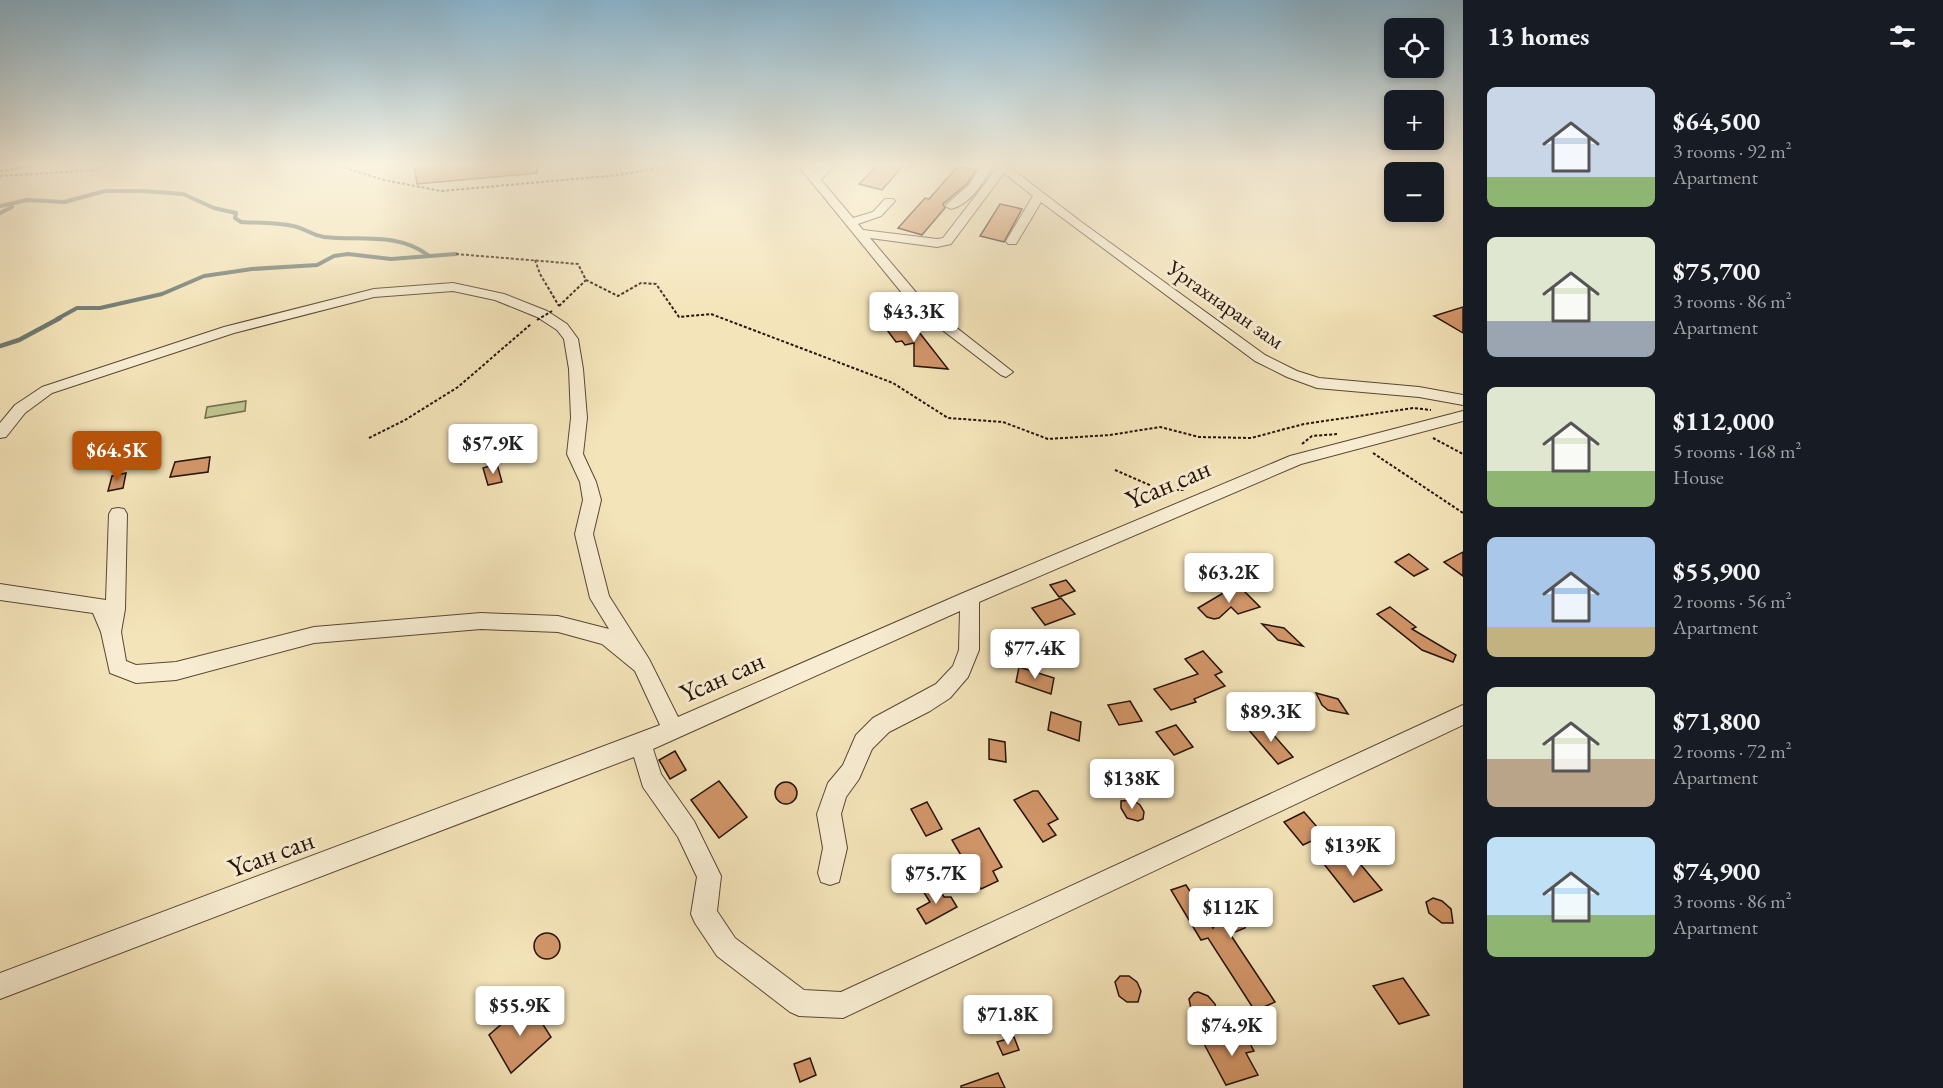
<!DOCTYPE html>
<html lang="en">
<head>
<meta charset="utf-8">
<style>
  body { margin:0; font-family:"EB Garamond",serif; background:#20242c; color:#f1f3f6; height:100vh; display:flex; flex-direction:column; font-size:22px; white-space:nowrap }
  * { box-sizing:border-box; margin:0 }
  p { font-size:20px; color:#9ea1a6 }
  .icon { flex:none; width:33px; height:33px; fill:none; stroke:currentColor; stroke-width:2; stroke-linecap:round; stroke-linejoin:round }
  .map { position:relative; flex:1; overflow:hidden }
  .details { display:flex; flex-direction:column; background:#171b24; width:480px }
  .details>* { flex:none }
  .controls { position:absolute; left:1384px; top:18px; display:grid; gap:12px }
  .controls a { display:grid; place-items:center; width:60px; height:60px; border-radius:9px; background:#171b24; box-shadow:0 3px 9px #0003; font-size:30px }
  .price { position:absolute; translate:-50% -51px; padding:0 14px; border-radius:6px; background:#fff; color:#222; font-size:20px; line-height:39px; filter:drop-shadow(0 2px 3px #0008) }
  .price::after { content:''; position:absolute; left:50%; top:36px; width:18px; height:14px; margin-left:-9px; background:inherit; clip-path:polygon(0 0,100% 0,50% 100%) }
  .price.on { background:#b45309; color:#fff }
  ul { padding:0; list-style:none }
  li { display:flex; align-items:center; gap:18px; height:150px; padding:0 24px }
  li span { display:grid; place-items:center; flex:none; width:168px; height:120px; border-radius:9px; color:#555 }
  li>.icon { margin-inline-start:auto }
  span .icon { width:72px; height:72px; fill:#fffc; stroke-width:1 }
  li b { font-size:26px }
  h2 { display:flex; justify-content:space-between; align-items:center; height:72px; padding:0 24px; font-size:26px }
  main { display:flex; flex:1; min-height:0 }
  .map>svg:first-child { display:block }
  .green { fill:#bec48e; stroke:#726c4c; stroke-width:1.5 }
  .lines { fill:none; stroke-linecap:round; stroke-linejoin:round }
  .stream-far1 { stroke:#6e7971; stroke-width:4 }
  .stream { stroke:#6e7971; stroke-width:4.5 }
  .building { fill:#d29669; stroke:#271309; stroke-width:1.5 }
  .minor-casing { stroke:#5a4735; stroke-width:2 }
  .path { stroke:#271309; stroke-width:2; stroke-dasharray:3 2; stroke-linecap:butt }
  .minor { fill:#f8edd2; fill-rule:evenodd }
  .path-bridge { stroke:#271309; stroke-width:2; stroke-dasharray:3 2; stroke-linecap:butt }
  .labels { text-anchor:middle; stroke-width:6; stroke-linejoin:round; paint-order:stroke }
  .far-street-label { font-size:22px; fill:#271309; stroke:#f8edd2 }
  .street-label { font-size:27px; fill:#271309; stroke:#f8edd2 }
</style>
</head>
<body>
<main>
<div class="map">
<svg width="1463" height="1088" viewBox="0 0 1463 1088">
  <rect width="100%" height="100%" fill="#f4e4b9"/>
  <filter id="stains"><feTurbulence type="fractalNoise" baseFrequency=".00333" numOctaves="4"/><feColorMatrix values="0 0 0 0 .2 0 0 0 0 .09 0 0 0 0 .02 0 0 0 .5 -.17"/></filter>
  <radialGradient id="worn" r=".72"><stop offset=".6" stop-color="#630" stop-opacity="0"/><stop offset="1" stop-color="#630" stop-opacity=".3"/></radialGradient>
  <!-- green -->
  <path class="green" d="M246,401l-1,10 -40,7 2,-11z"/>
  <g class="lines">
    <!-- stream-far1 -->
    <g class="stream-far1">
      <path d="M0,206l27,-6 37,2 41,-11h39l39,3 31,14 22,5 -1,5 6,4c17,1 35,0 52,4 11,2 19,9 31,11 36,4 72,-5 104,18"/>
      <path d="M0,213l12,-6"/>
      <path d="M57,319l20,-11h23l62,-14 42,-18 48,-7 65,-4 17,-9 14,-2 43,5 65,-5"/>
    </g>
    <!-- stream -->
    <path class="stream" d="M0,346l19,-6 41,-22"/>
  </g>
  <!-- building -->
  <g class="building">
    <path d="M414,163h123v10l-120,11z"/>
    <path d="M880,163h21v5l-19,22 -23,-6z"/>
    <path d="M958,166l18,4 -9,14 -24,20 2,4 -23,27 -24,-7 27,-30 4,1z"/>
    <path d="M1000,204l22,5 -18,33 -24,-6z"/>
    <path d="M1463,307v26l-29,-17z"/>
    <path d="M907,317l19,24 22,28 -34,-3v-23l-9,2 -3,-4 -6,1 -15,-20z"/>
    <path d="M210,457l-2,15 -38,5 5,-15z"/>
    <path d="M497,464l5,18 -14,3 -5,-17z"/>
    <path d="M126,473l-3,15 -15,3 4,-15z"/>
    <path d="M1463,552v24l-19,-14z"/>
    <path d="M1409,554l19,15 -14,7 -19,-14z"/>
    <path d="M1066,580l9,11 -16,6 -9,-12z"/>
    <path d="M1240,587l20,20 -22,7 -7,-7 -12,11 -5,1 -7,-2 -9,-9 27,-16z"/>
    <path d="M1061,598l14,16 -30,11 -13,-17z"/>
    <path d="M1390,607l26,20 -4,2 44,26 -3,7 -31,-12 -45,-36z"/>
    <path d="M1262,624l22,4 19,18 -25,-6z"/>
    <path d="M1203,651l19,21 -7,3 10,11 -31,13 2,3 -25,8 -17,-21 44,-15 -13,-15z"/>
    <path d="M1019,667l35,11 -3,16 -35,-12z"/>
    <path d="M1316,693l22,6 10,15 -20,-4 -6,-5z"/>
    <path d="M1130,701l12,20 -23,4 -11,-20z"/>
    <path d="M1051,712l30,10 -2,19 -31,-11z"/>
    <path d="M1263,723l30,34 -15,7 -30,-35z"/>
    <path d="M1176,725l17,22 -19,8 -18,-23z"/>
    <path d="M989,739l16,3 1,20 -17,-3z"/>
    <path d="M675,751l11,19 -16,9 -11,-19z"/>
    <path d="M1095,769h7l7,5 4,6 -2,9 -11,-1 -7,-4 -2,-11z"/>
    <path d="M719,781l28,36 -28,21 -28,-38z"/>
    <circle cx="786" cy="793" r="11"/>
    <path d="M1033,791h5l20,28 -10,5 8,11 -13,7 -29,-42z"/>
    <path d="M1133,800l7,5 4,7 -1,7 -5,2 -11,-3 -6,-10v-7z"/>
    <path d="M927,802l15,27 -16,7 -15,-27z"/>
    <path d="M1304,812l20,23 -21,10 -19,-23z"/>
    <path d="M979,828l23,39 -9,4 5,10 -17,8 -29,-49z"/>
    <path d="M1351,853l31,37 -28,12 -30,-38z"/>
    <path d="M936,884l8,13h7l6,10 -31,17 -9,-15 13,-7 -7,-11z"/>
    <path d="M1186,885l27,43 14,-23 19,2v-13l4,-5h8l8,6 5,8 -1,9 -8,2 -10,-3 -7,17 -15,6 45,68 -20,9 -47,-73 -7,2 -30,-50z"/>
    <path d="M1433,898l9,3 9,8 2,14h-11l-13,-10 -3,-11z"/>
    <circle cx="547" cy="946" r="13"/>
    <path d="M1120,976h9l8,6 4,9 -3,11h-11l-8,-6 -4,-14z"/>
    <path d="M1403,978l26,37 -30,9 -26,-38z"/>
    <path d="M1198,992l10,4 7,8 2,9 -3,14 -16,-9 -7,-9 -2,-10 5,-6z"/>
    <path d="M528,1001l23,36 -40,36 -22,-38z"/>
    <path d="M1242,1029l12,22 -8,2 12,22 -32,10 -23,-43z"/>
    <path d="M1014,1037l5,13 -16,5 -6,-13z"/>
    <path d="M810,1058l6,17 -16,7 -6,-18z"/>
    <path d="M998,1073l7,15h-44v-2z"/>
  </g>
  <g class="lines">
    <defs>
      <g id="minor">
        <path d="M796,163h11l8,10 10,-10h11l-15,17 32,38 20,-6 12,-13h8l2,2 -14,15 -23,8 5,6 74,9 6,-1 54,-70 -4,-3c-9,17 -22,39 -42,44l-6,-3 2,-2 22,-19 14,-22 24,2 73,56 185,134 32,16 22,7 100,9 44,8v10l-44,-8 -102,-9 -30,-11 -32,-16 -214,-159 -25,42h-8l-2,-3 27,-45 -29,-23 -53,71 -14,3 -67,-9 55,65 88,69 -7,5 -5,-2 -86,-66z"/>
        <path d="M904,163h15l-12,6 -5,-3z"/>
        <path d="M453,283l51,11 43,17 20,13 11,15 5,30 4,49 -4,36 13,28 5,18 -8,34 16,62 40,63 29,58 285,-124 327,-137 173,-45v10l-162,43 -322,138v48l-11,27 -18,21 -20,13 -41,21 -17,17 -13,30 -13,18 -5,17 6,34 -8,34 -9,3 -9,-3 -3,-9 5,-25 -6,-34 11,-31 15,-18 13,-30 17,-17 63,-34 17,-18 6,-16 1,-39 -307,138 8,25 33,47 27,55 -4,35 18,27 69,52 37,2 622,-287v20l-620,293 -44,-2 -9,-4 -73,-56 -22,-33 -4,-9 6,-37 -19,-40 -35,-50 -9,-30 -634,242v-26l660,-248 -25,-54 -33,-27 -44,-12 -77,-3 -167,14 -138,37 -40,3 -26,-10 -9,-41 -8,-19 -93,-13v-16l106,16 3,-86 3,-5 6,-1 6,1 3,5 -2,95 -4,23 5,29 10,4 40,-3 138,-35 167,-14 77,3 51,13 -19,-31 -15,-64 8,-34 -3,-18 -13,-28 4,-36 -2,-49 -5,-30 -7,-9 -20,-13 -42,-17 -42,-9 -79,6 -140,36 -182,60 -27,20 -19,24 -6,1v-15l15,-18 27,-18 182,-60 150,-38z"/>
      </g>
    </defs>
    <!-- minor casing -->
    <use href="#minor" class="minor-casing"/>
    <!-- path -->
    <g class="path">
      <path d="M330,163l54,17 57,11 178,-16 67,-12"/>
      <path d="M0,171l52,-8"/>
      <path d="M0,176l98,-6 11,-7"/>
      <path d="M456,254l122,10 8,16 32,16 23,-13 15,1 23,33 32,-3 182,69 55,35 55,4 45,17 62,-4 50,-8 39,10 52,1 53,-14 109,-16 18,2"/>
      <path d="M535,260l5,14 19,32"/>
      <path d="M559,306l27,-26"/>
      <path d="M369,438l36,-18 53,-33 73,-63"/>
      <path d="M1433,438l30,16"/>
      <path d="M1302,444l10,-8 25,-2"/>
      <path d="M1373,453l90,60"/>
      <path d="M1115,470l46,20h24"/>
    </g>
    <!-- minor -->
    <use href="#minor" class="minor"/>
    <!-- path-bridge -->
    <path class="path-bridge" d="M537,320l15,-9"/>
  </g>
  <!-- sky -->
  <linearGradient id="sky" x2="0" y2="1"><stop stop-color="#8ab8d4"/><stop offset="0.52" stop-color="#faf3e0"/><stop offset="1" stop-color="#faf3e0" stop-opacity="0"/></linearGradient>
  <rect width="1463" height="316" fill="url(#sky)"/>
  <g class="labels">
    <!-- far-street labels -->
    <g class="far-street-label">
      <text transform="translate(1226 304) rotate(35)" y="8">Ургахнаран зам</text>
    </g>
    <!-- street labels -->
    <g class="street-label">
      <text transform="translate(1168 484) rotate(-23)" y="9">Үсан сан</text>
      <text transform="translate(722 677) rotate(-24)" y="9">Үсан сан</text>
      <text transform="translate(271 854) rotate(-20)" y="9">Үсан сан</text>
    </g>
  </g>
  <rect width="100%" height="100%" filter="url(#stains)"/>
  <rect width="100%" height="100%" fill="url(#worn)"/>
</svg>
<div class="controls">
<a><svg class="icon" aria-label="locate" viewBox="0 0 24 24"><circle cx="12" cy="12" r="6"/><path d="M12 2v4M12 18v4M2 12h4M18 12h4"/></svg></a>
<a>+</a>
<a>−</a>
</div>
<b class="price" style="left:914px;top:343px">$43.3K</b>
<b class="price" style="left:493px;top:475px">$57.9K</b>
<b class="price on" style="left:117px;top:482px">$64.5K</b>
<b class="price" style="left:1229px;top:604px">$63.2K</b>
<b class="price" style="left:1035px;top:680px">$77.4K</b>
<b class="price" style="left:1271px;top:743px">$89.3K</b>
<b class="price" style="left:1132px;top:810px">$138K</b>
<b class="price" style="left:1353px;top:877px">$139K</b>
<b class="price" style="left:936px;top:905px">$75.7K</b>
<b class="price" style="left:1231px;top:939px">$112K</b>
<b class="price" style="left:520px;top:1037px">$55.9K</b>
<b class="price" style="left:1008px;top:1046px">$71.8K</b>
<b class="price" style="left:1232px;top:1057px">$74.9K</b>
</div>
<section class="details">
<h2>13 homes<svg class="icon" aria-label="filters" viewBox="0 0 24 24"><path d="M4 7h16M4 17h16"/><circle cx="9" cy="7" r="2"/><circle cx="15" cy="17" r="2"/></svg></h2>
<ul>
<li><span style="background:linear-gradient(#c9d6e8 75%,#8fb573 0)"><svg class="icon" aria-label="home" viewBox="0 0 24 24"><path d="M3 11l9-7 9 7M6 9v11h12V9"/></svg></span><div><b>$64,500</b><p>3 rooms · 92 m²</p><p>Apartment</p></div></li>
<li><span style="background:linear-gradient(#dfe7d0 70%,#9aa5b1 0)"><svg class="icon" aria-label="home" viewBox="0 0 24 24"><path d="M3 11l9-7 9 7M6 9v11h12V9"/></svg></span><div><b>$75,700</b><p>3 rooms · 86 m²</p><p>Apartment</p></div></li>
<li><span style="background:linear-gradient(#dfe7d0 70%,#8fb573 0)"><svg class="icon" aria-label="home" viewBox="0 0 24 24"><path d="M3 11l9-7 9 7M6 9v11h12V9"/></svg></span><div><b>$112,000</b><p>5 rooms · 168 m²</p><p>House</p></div></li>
<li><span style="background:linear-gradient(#a9c7e8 75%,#c2b280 0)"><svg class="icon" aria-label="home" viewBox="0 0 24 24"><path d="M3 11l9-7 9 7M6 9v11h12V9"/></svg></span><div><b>$55,900</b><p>2 rooms · 56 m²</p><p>Apartment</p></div></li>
<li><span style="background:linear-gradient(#dfe7d0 60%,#b9a48a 0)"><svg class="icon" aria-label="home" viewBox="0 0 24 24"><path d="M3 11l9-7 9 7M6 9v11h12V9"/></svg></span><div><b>$71,800</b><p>2 rooms · 72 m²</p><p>Apartment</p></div></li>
<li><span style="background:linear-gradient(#bfe0f5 65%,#8fb573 0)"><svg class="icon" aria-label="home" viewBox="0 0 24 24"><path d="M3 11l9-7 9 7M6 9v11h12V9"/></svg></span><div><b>$74,900</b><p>3 rooms · 86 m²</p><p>Apartment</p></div></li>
</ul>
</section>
</main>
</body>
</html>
